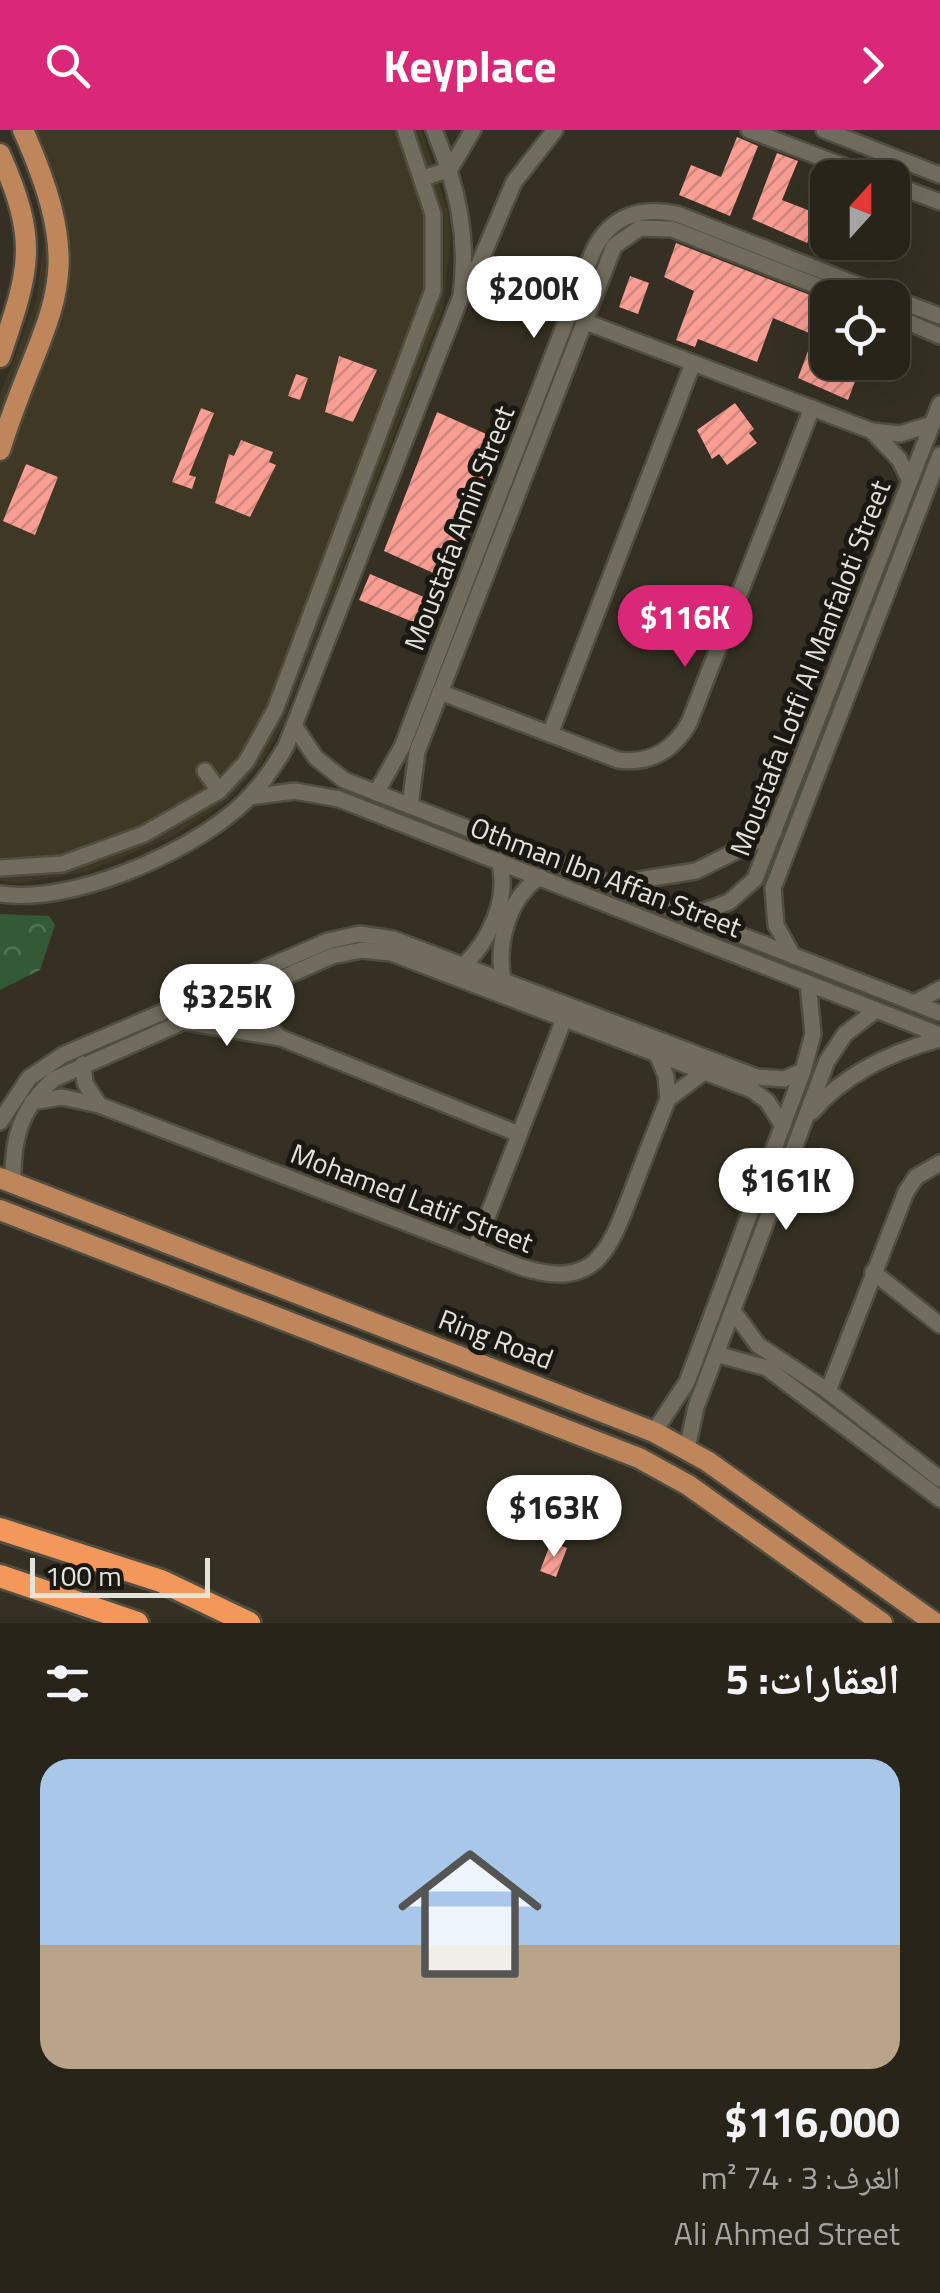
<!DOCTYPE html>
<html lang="ar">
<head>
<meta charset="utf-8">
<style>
  body { margin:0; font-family:"Titillium Web","Noto Naskh Arabic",sans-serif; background:#302c23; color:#f1f3f6; direction:rtl; height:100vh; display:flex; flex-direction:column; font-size:38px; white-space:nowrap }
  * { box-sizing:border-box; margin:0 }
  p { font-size:32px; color:#a5a4a2 }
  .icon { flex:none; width:55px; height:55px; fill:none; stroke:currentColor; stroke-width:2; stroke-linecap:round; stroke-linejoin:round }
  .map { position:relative; height:1493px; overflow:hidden; direction:ltr }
  .details { display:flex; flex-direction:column; background:#28241a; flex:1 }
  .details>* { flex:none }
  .needle { width:65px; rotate:21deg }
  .tools { position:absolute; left:810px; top:30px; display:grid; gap:20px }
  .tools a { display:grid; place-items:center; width:100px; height:100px; border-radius:20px; background:#28241a; box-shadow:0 10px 40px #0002,0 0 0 2px #444139; font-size:50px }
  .scale { position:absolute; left:30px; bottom:25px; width:180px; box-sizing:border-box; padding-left:10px; border:5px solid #e5e2da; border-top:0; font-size:28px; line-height:35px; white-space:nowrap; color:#e5e2da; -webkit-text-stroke:8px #1a1812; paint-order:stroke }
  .price { position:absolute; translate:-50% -85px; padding:0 22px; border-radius:35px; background:#fff; color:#222; font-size:32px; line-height:65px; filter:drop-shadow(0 2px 5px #0008) }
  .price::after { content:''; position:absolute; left:50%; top:60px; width:30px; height:22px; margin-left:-15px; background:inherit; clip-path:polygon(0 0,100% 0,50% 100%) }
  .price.current { background:#db2777; color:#fff }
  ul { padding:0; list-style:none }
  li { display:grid; align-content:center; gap:20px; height:530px; padding:0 40px }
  li span { display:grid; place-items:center; height:310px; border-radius:30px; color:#555 }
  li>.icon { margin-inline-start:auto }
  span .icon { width:180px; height:180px; fill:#fffc; stroke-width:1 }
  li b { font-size:42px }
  h2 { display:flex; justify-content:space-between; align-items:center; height:120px; padding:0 40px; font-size:42px }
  header { display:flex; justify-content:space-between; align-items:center; height:130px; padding:0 40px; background:#db2777; color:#fff; font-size:45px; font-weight:700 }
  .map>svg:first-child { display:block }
  .built { fill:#3f3824 }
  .park { fill:url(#park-crowns) }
  .building { fill:url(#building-hatch) }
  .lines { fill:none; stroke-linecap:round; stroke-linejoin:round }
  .minor-casing { stroke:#504d41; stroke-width:20 }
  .major-casing { stroke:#504d41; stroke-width:25 }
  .highway-casing { stroke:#504d41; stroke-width:28 }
  .minor { stroke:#716c5d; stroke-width:15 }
  .major { stroke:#bf865b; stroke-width:20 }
  .highway { stroke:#f3975a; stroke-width:22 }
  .labels { text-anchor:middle; stroke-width:10; stroke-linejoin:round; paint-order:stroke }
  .street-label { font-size:28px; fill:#e5e2da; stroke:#1a1812 }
</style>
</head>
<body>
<header><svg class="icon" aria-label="forward" viewBox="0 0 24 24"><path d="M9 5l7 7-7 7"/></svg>Keyplace<svg class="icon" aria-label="search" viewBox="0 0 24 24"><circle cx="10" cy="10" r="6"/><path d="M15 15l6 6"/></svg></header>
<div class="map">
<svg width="940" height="1493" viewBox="0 0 940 1493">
  <defs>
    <pattern id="park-crowns" width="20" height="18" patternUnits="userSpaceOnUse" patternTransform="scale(2.5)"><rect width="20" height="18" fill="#345936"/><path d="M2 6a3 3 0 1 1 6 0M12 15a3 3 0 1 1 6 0" fill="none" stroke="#517152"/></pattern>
    <pattern id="building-hatch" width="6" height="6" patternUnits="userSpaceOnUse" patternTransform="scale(2.5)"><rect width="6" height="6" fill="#fa9d92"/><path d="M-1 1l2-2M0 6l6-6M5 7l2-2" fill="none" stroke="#cd877e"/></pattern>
  </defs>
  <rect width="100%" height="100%" fill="#353023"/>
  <!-- built -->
  <path class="built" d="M10,0h411l27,81 3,28 -8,69 -160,416 -22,39 -32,37 -58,37 -85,35 -68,11 -18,-2v-486l36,-93 8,-61 -7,-49z"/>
  <!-- park -->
  <path class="park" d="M0,784l49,2 6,9 -15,45 -40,20z"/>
  <!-- building -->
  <g class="building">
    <path d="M737,7l21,9 -28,70 -51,-21 12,-30 30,12z"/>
    <path d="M777,23l21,8 -16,39 36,14 -11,29 -55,-24z"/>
    <path d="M676,113l152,59v60l32,6 -12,32 -50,-22 16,-43 -41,-17 -16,44 -59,-23 -3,8 -19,-7 18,-49 -30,-14z"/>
    <path d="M630,146l19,7 -11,31 -19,-7z"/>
    <path d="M339,226l38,14 -24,52 -28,-10z"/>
    <path d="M296,244l12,4 -8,22 -12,-4z"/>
    <path d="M735,273l19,26 -5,4 8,10 -30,22 -8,-11 -7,5 -15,-29z"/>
    <path d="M201,278l13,5 -25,62 7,2 -4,12 -20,-7z"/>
    <path d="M437,282l65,29 -53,139 -65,-29z"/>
    <path d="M241,310l32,12 -4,10 7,3 -26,52 -35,-14 14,-49 5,2z"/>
    <path d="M26,334l32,13 -23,58 -32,-14z"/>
    <path d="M370,444l68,29 -10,25 -69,-28z"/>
    <path d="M551,1412l16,6 -11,29 -16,-6z"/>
  </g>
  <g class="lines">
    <defs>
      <g id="minor">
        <path d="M749,0l126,48"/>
        <path d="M824,0l116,45"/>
        <path d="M424,48l26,-9 23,-39"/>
        <path d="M892,54l48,18"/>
        <path d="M468,160l46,-108 41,-52"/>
        <path d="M892,168l48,18"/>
        <path d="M892,185l48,21"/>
        <path d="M583,191l289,110 28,3 32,-10"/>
        <path d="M872,301l27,28 11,22"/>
        <path d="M440,562l178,68c32,4 55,-9 71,-37l123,-315"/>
        <path d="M295,597l21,31 28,22 596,233"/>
        <path d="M550,604l143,-371"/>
        <path d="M205,641l14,20"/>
        <path d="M376,663l26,-46 190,-493c16,-37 47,-48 85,-40l214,84"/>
        <path d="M249,667l46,-6 44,8 601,236"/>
        <path d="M410,676l7,-54 197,-506 26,-18 32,1 176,69"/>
        <path d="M0,738l62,-4 82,-30 75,-43 27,-29 29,-52 158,-420v-76l-28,-84"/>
        <path d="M613,754l83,-13 78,-39"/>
        <path d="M0,764c70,11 186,-40 238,-86 20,-18 35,-39 48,-62l175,-450c8,-60 -4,-111 -27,-166"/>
        <path d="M691,786l38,-14 26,-23 185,-475"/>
        <path d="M793,826l-17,-31 -3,-37 167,-433"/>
        <path d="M464,835c26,-25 46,-68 35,-104"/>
        <path d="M503,850c-7,-36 5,-82 37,-103"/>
        <path d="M248,862l5,20 25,24"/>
        <path d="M914,873l26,-14"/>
        <path d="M184,892l97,16 238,96"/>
        <path d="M83,934l2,19 14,22"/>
        <path d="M668,969l36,-27"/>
        <path d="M32,972l30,-5 37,8 422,162c73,23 87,-13 110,-73 12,-32 24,-63 37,-95l-2,-23 -9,-22"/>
        <path d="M812,982c33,-39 79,-60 128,-73"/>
        <path d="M0,992l29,-44 34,-23 265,-114 32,-7 33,5 364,138 27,2 19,-8"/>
        <path d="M13,1053c-1,-44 7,-74 41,-104l278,-123 30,-6 29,3 361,137 15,11 16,25"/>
        <path d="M475,1119l89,-230"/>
        <path d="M873,1142l67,53"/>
        <path d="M733,1181l25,34 70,46 112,88"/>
        <path d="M716,1224l51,14 173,131"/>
        <path d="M828,1261l78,-199 10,-15 24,-14"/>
        <path d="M654,1302l33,-50 116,-311 10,-37 -5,-51"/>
        <path d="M687,1319l9,-42 131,-346 18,-27 31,-24"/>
      </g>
      <g id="major">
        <path d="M0,24c39,88 30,114 0,203"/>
        <path d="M0,320c46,-146 93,-162 23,-320"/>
        <path d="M0,1048l654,254 53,29 228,162"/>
        <path d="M0,1080l639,248 49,27 194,138"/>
      </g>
      <g id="highway">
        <path d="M0,1399l161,52 88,42"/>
        <path d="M0,1446l137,47"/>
      </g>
    </defs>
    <!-- minor casing -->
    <use href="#minor" class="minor-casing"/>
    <!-- major casing -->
    <use href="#major" class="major-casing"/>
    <!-- highway casing -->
    <use href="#highway" class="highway-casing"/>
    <!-- minor -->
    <use href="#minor" class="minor"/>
    <!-- major -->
    <use href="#major" class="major"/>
    <!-- highway -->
    <use href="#highway" class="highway"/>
  </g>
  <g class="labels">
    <!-- street labels -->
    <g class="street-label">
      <text transform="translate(459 398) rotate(-69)" y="10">Moustafa Amin Street</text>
      <text transform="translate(810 538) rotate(-69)" y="10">Moustafa Lotfi Al Manfaloti Street</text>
      <text transform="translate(606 747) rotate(21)" y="10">Othman Ibn Affan Street</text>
      <text transform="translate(412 1068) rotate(21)" y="10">Mohamed Latif Street</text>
      <text transform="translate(496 1209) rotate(21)" y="10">Ring Road</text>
    </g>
  </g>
</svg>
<div class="tools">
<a><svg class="needle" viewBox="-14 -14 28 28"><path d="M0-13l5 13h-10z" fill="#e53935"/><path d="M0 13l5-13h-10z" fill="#a5a4a2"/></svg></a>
<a><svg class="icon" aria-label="locate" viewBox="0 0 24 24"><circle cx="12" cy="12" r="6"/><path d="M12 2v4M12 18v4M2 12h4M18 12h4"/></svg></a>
</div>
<div class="scale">100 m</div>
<b class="price" style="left:534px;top:211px">$200K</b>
<b class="price current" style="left:685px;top:540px">$116K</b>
<b class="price" style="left:227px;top:919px">$325K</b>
<b class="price" style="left:786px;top:1103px">$161K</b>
<b class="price" style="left:554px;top:1430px">$163K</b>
</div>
<section class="details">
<h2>العقارات: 5<svg class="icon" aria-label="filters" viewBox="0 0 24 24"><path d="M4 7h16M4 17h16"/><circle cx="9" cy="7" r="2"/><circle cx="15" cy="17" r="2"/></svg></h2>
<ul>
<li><span style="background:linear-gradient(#a9c7e8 60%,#b9a48a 0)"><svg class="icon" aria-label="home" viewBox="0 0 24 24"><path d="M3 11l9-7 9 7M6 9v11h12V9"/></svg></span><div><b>$116,000</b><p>الغرف: 3 · 74 m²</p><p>Ali Ahmed Street</p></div></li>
</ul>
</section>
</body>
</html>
